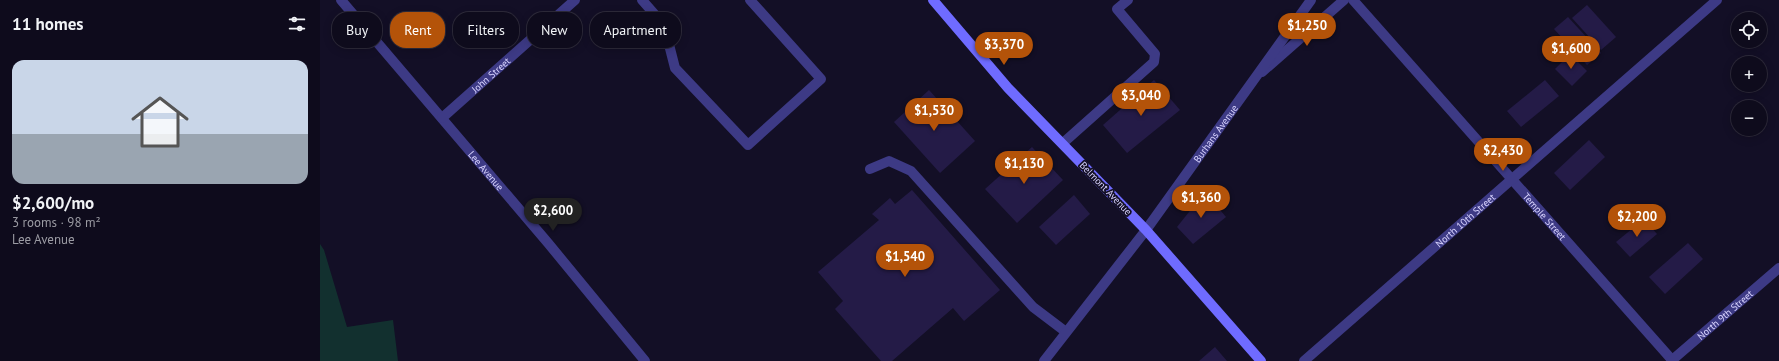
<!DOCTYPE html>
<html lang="en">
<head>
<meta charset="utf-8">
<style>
  body { margin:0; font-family:"PT Sans",sans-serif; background:#1c1929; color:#f1f3f6; height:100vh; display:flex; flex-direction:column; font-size:15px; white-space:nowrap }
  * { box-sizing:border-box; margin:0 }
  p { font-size:13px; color:#9b9ba3 }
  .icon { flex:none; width:22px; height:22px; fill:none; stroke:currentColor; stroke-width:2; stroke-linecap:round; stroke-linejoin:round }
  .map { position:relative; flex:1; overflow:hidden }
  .panel { display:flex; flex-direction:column; background:#0e0b1c; width:320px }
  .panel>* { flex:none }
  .banner { position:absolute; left:12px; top:12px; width:380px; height:36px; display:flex; gap:8px }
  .buttons { position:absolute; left:1411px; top:12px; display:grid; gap:8px }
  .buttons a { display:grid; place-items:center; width:36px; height:36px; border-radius:50%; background:#0e0b1c; box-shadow:0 2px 10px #0003,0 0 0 1px #2e2b3b; font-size:20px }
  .price { position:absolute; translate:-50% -34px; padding:0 9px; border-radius:14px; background:#b45309; color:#fff; font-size:13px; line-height:26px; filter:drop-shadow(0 1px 2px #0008) }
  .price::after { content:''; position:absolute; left:50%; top:24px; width:12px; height:9px; margin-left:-6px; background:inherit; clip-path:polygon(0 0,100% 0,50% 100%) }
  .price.selected { background:#222; color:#fff }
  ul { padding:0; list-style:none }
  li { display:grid; align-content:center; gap:8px; height:212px; padding:0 12px }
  li span { display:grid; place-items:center; height:124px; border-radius:12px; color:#555 }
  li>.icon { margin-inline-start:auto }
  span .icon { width:72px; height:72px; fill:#fffc; stroke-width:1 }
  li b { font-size:17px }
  h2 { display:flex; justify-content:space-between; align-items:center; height:48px; padding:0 12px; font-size:17px }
  .tag { padding:0 14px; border-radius:16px; background:#0e0b1c; box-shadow:0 2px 10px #0003,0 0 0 1px #2e2b3b; font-size:14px; line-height:36px }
  .tag.selected { background:#b45309; color:#fff }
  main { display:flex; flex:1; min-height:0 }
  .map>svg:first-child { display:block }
  .green { fill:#12302f }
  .building { fill:#241b47 }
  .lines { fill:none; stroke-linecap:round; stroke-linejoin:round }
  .service { stroke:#3d3a85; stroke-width:10 }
  .minor { stroke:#3d3a85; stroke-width:10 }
  .tertiary { stroke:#3d3a85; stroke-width:10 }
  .secondary { stroke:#6f6bff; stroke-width:10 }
  .labels { text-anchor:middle; stroke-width:3.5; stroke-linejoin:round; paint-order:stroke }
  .street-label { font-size:10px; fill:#d9d4ff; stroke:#130f26 }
</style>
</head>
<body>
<main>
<section class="panel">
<h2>11 homes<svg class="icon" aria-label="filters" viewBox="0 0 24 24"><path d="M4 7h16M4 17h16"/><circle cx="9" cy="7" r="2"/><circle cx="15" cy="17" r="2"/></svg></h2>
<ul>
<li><span style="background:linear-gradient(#c9d6e8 60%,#9aa5b1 0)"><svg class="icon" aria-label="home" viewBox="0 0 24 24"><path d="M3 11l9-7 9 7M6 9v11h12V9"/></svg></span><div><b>$2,600/mo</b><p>3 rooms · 98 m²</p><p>Lee Avenue</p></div></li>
</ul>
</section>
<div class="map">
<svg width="1459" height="361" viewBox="0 0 1459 361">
  <rect width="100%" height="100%" fill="#130f26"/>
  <!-- green -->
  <path class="green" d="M0,244l4,6 23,77 46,-7 5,41h-78z"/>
  <!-- building -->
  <g class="building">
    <path d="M1267,5l29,32 -15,13 -29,-32z"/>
    <path d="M1248,17l33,36 -14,12 -33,-36z"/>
    <path d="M1250,54l17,17 -15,15 -17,-17z"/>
    <path d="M834,80l26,30 -53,43 -24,-28z"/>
    <path d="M1225,80l14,16 -38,31 -14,-16z"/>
    <path d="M609,90l46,51 -35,32 -46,-51z"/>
    <path d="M1269,140l16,17 -35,33 -16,-17z"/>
    <path d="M712,147l31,33 -46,43 -32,-34z"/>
    <path d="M592,190l88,100 -36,31 -11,-13 -61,53h-11l-46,-52 8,-8 -25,-29 61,-52 -7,-6 18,-16 5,6z"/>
    <path d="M885,192l21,25 -33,27 -16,-17z"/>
    <path d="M754,195l16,19 -34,31 -17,-18z"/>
    <path d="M1324,219l13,15 -27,23 -14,-15z"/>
    <path d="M1368,243l15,16 -38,35 -16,-17z"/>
    <path d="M895,347l12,14h-28z"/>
  </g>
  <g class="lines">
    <!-- service -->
    <g class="service">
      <path d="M322,0l22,25 11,43 73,77 73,-66 -71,-79"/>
      <path d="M743,143l91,-81 1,-8 -38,-45 11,-9"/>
      <path d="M550,169l19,-8 22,10 122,136 33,25"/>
    </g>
    <!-- minor -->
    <g class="minor">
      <path id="s1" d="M21,0l207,243 97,118"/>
      <path id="s2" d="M1033,0l320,361"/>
      <path d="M942,72l82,-72"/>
      <path id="s3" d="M122,118l133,-118"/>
      <path id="s4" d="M984,361l413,-361"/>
      <path id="s5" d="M1351,361l108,-93"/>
    </g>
    <!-- tertiary -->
    <path class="tertiary" id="s6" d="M724,361l102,-131 165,-230"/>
    <!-- secondary -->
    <path class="secondary" d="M613,0l75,88 138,142 115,131"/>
  </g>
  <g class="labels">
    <!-- street labels -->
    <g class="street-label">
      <text dy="4" stroke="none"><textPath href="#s3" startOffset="65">John Street</textPath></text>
      <text dy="4" stroke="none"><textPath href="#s6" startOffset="285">Burhans Avenue</textPath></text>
      <text dy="4" stroke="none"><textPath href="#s1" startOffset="224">Lee Avenue</textPath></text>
      <text transform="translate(786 188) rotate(46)" y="4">Belmont Avenue</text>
      <text dy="4" stroke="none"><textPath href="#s2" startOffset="289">Temple Street</textPath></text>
      <text dy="4" stroke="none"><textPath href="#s4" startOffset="214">North 10th Street</textPath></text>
      <text dy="4" stroke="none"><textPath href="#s5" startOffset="71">North 9th Street</textPath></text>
    </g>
  </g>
</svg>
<div class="buttons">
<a><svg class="icon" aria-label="locate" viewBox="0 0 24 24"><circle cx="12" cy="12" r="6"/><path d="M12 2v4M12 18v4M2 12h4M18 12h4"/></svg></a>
<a>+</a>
<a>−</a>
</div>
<b class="price" style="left:987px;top:47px">$1,250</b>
<b class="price" style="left:684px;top:66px">$3,370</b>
<b class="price" style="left:1251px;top:70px">$1,600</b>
<b class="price" style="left:821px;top:117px">$3,040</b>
<b class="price" style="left:614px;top:132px">$1,530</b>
<b class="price" style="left:1183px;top:172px">$2,430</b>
<b class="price" style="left:704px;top:185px">$1,130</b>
<b class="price" style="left:881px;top:219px">$1,360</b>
<b class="price selected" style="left:233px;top:232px">$2,600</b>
<b class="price" style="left:1317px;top:238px">$2,200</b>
<b class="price" style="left:585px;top:278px">$1,540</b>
<div class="banner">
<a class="tag">Buy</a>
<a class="tag selected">Rent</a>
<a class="tag">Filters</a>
<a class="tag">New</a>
<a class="tag">Apartment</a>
</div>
</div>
</main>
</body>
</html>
